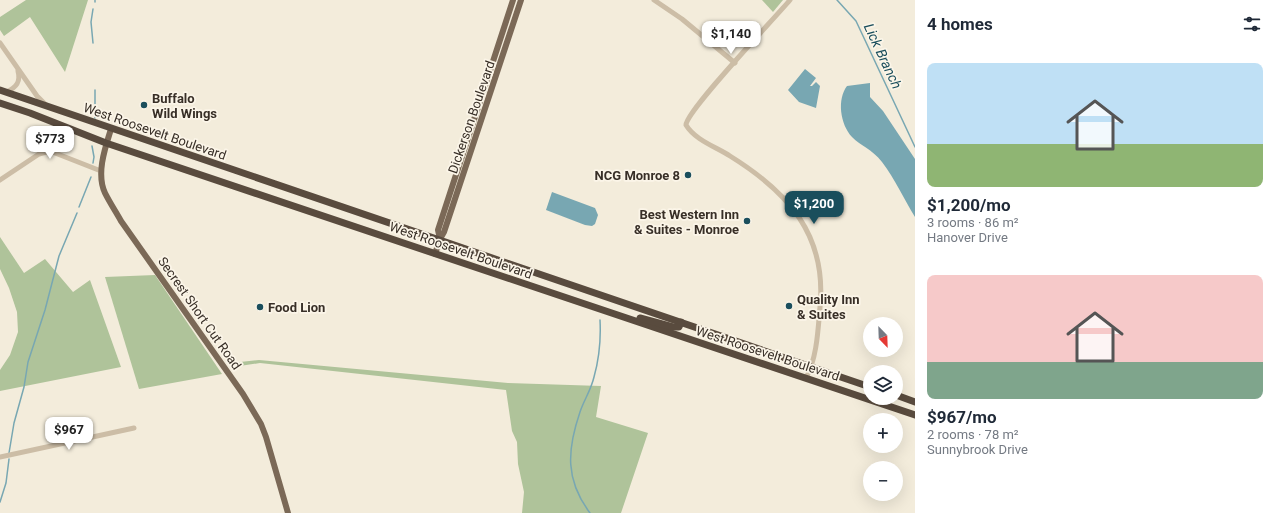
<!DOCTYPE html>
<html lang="en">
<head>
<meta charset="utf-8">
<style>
  body { margin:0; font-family:Roboto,sans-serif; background:#f2f2f3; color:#1f2937; height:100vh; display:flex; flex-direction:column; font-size:15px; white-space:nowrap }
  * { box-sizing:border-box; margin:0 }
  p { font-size:13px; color:#747a83 }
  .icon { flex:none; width:22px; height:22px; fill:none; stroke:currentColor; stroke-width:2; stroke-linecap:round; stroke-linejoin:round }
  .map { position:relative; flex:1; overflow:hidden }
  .sheet { display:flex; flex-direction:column; background:#fff; width:360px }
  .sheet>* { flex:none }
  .needle { width:26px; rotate:157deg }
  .controls { position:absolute; left:863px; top:317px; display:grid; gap:8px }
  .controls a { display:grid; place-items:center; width:40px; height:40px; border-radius:50%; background:#fff; box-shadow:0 4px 16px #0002; font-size:20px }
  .price { position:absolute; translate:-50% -34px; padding:0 9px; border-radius:8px; background:#fff; color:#222; font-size:13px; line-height:26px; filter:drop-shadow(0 1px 2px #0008) }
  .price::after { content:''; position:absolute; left:50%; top:24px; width:12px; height:9px; margin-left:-6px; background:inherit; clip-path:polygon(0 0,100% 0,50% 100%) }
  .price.selected { background:#1a4e5c; color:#fff }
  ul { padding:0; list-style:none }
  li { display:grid; align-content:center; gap:8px; height:212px; padding:0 12px }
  li span { display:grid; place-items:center; height:124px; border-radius:8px; color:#555 }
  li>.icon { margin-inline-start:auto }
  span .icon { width:72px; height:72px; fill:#fffc; stroke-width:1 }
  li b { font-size:17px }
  h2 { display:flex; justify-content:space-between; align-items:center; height:48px; padding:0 12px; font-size:17px }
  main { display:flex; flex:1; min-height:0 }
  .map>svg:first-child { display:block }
  .green { fill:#afc39a }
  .water { fill:#78a7b2 }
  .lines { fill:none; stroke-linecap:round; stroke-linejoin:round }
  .stream { stroke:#78a7b2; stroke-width:1.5 }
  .minor { stroke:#ccbda6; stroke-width:5 }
  .major { stroke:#7b6957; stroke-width:6 }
  .highway { stroke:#594b3e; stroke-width:7 }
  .poi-dot { fill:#1a4e5c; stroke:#fbf5e8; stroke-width:1.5 }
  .labels { text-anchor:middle; stroke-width:3.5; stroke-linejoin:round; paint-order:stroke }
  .poi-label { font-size:13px; font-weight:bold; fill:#382f27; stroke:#fbf5e8; text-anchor:start }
  .street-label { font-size:13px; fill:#382f27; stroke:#fbf5e8 }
  .water-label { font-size:14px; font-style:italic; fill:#1a4e5c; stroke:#fbf5e8 }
</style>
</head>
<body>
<main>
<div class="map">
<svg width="915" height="513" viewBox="0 0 915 513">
  <rect width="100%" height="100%" fill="#f3ecdb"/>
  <!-- green -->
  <g class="green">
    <path d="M26,0h62l-23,72 -35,-55 -26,19 -4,-6v-13z"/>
    <path d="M762,0h21l-10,12z"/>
    <path d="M0,237l24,36 21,-14 28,33 17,-12 31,87 -121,24v-21l10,-15 8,-23 -1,-20 -8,-24 -9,-19z"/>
    <path d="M155,275l67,99 -83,15 -34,-112z"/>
    <path d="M259,360l249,23 93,3 -5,31 52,16 -27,80h-99l2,-21 -6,-28 -1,-22 -5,-11 -6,-41 -246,-27 -27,4 -2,-4z"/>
  </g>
  <!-- water -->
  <g class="water">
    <path d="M805,69l11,9 -6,8h2l4,-4 4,4 -4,22 -17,-6 -11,-12z"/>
    <path d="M870,83v14l13,14 32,48v58c-11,-18 -20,-38 -33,-55 -10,-13 -21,-16 -30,-25 -12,-13 -15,-38 -5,-51z"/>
    <path d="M552,192l43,16 3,7 -3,9 -3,2 -7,-1 -39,-15z"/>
  </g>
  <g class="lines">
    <!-- stream -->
    <g class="stream">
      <path d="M837,0l19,21 59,126"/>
      <path d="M95,2v-2"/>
      <path d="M93,43l-2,-21 2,-13"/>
      <path d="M95,90v28"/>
      <path d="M92,146l2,11 -1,6"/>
      <path d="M79,207l12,-30"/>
      <path d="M9,453l5,-30 10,-36 4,-25 17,-52 14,-54 18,-43"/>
      <path d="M0,502l6,-19 3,-24"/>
      <path d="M590,513c-25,-33 -23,-63 -10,-101 4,-12 11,-22 14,-35 5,-18 7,-38 6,-57"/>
    </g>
    <!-- minor -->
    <g class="minor">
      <path d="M654,0l28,19 53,44"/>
      <path d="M790,0c-15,18 -104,111 -104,125 9,15 30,22 44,31 58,36 97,79 90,151 -2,23 -3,51 -14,71"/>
      <path d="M0,43l37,53 9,9"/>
      <path d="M6,92c10,-4 15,-10 12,-21"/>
      <path d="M0,180l39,-26 11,-3 51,20"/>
      <path d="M0,457l134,-29"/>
    </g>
    <!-- major -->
    <g class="major">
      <path d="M111,129c-6,19 -15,45 -6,64 5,10 11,19 16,28l122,173 18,30 5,13 22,76"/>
      <path d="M440,239l-2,-9 75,-230"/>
      <path d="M435,254l5,-15 4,-7 77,-232"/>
    </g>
    <!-- highway -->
    <g class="highway">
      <path d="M0,90l870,297"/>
      <path d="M0,103l30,10 76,30 809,272"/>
      <path d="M640,318l33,9h6l2,-5"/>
      <path d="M896,395l19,7"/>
    </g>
  </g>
  <!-- markers -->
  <g class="poi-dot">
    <circle cx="144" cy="105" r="4"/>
    <circle cx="688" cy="175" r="4"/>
    <circle cx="747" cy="221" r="4"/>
    <circle cx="789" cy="306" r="4"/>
    <circle cx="260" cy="307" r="4"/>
  </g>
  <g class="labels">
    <!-- poi labels -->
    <g class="poi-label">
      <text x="152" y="103">Buffalo<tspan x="152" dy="15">Wild Wings</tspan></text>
      <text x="680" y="180" text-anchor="end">NCG Monroe 8</text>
      <text x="739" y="219" text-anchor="end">Best Western Inn<tspan x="739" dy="15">&amp; Suites - Monroe</tspan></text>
      <text x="797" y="304">Quality Inn<tspan x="797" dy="15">&amp; Suites</tspan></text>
      <text x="268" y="312">Food Lion</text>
    </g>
    <!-- street labels -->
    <g class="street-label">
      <text transform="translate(471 117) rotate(-71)" y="5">Dickerson Boulevard</text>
      <text transform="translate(155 131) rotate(19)" y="5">West Roosevelt Boulevard</text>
      <text transform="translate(461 250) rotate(19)" y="5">West Roosevelt Boulevard</text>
      <text transform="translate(200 313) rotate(55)" y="5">Secrest Short Cut Road</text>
      <text transform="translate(768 353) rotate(18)" y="5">West Roosevelt Boulevard</text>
    </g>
    <!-- water labels -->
    <g class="water-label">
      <text transform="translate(883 56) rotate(65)" y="5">Lick Branch</text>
    </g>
  </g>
</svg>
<div class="controls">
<a><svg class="needle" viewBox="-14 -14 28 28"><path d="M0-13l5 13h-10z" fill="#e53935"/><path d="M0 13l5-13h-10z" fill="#747a83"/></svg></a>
<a><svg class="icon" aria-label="layers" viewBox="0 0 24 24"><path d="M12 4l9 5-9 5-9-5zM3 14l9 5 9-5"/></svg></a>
<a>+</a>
<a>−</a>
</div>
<b class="price" style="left:731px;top:55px">$1,140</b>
<b class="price" style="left:50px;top:160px">$773</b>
<b class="price selected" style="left:814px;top:225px">$1,200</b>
<b class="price" style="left:69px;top:451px">$967</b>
</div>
<section class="sheet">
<h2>4 homes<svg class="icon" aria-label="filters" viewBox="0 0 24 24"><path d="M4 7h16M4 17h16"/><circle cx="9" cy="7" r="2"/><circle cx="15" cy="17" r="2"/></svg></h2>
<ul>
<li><span style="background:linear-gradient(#bfe0f5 65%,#8fb573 0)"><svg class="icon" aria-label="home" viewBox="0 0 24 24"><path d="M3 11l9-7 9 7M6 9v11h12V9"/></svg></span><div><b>$1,200/mo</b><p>3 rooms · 86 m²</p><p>Hanover Drive</p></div></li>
<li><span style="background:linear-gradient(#f6c9c9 70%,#7fa58c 0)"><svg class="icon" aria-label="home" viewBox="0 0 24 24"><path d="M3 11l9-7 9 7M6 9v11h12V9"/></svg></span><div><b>$967/mo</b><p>2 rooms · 78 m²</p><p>Sunnybrook Drive</p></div></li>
</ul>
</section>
</main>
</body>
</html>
